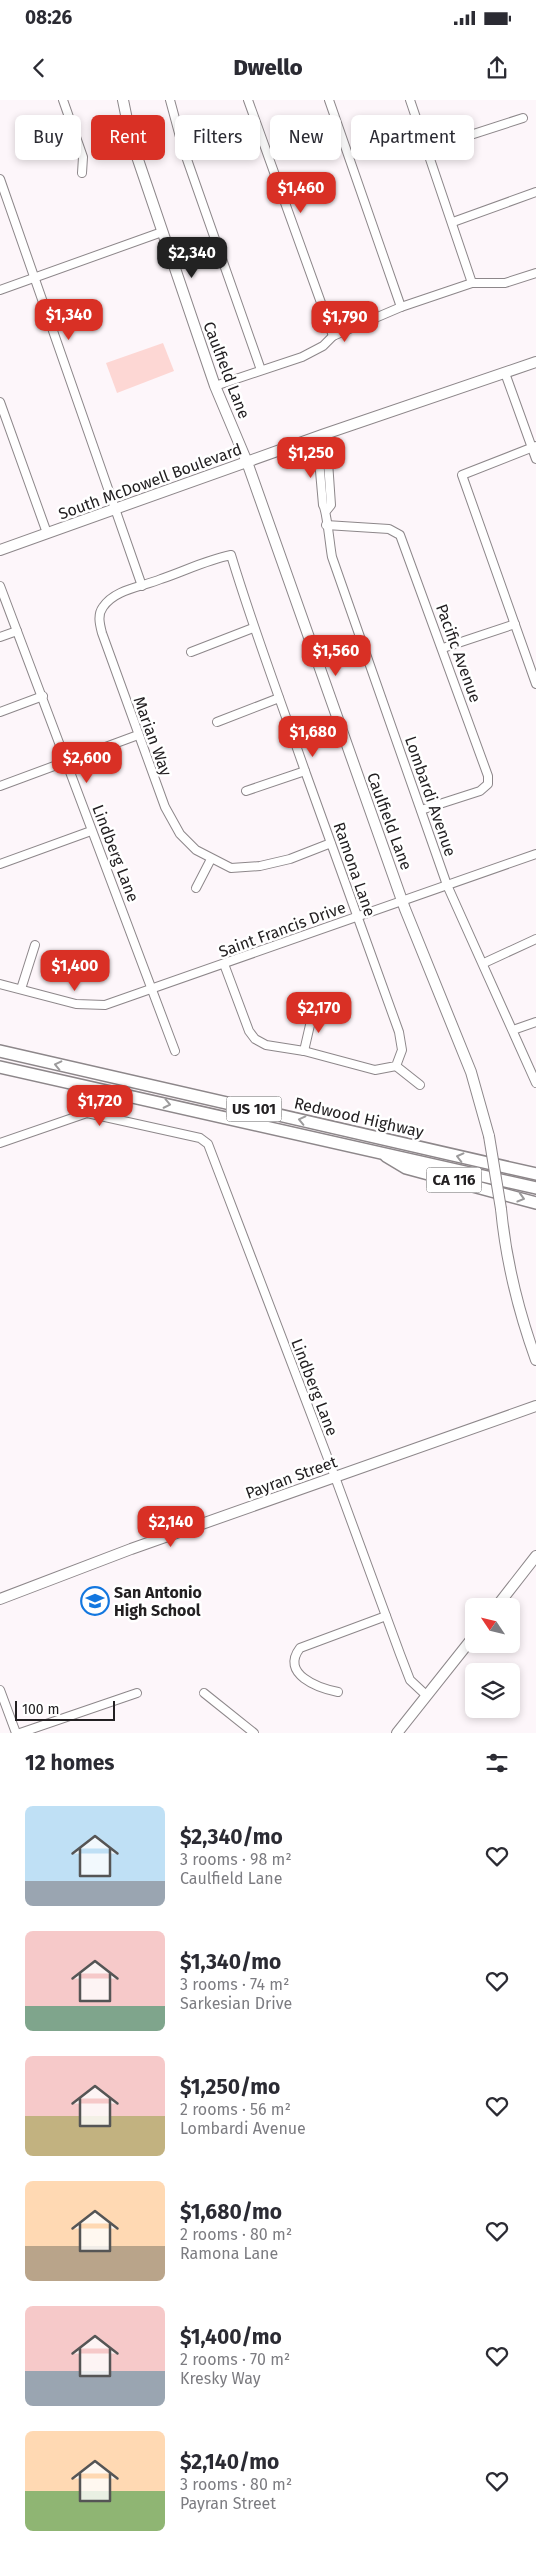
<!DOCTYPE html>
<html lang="en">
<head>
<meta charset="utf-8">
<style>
  body { margin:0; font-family:"Fira Sans",sans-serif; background:#f2f2f3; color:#2b2b33; height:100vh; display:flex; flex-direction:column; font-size:19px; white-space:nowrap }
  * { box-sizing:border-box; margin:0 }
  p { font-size:16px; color:#7c7c81 }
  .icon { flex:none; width:28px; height:28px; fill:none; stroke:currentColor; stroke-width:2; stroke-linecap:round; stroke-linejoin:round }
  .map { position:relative; height:1633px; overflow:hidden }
  .drawer { display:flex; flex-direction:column; background:#fff; flex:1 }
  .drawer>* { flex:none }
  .hud { position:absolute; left:15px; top:15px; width:506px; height:45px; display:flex; gap:10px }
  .needle { width:32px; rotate:305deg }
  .tools { position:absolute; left:465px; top:1498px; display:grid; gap:10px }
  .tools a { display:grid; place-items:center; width:55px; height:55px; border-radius:8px; background:#fff; box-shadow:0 2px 8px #0003; font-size:25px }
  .scale { position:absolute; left:15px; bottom:12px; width:100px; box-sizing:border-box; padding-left:5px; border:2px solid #232022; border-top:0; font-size:14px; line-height:18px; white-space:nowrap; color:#232022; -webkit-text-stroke:4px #fff; paint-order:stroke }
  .price { position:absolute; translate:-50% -42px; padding:0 11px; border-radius:10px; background:#d93025; color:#fff; font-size:16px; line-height:32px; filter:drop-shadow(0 1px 2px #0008) }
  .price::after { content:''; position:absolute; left:50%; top:30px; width:15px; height:11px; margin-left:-8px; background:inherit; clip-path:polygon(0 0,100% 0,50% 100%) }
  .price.active { background:#222; color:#fff }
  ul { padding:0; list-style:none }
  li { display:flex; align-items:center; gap:15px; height:125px; padding:0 25px }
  li span { display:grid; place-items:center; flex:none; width:140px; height:100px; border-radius:8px; color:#555 }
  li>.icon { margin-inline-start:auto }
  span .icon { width:60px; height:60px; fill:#fffc; stroke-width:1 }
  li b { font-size:21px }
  h2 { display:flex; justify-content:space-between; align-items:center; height:60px; padding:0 25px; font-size:21px }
  .pill { padding:0 18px; border-radius:8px; background:#fff; box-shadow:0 2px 8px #0003; font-size:18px; line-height:45px }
  .pill.active { background:#d93025; color:#fff }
  .status { display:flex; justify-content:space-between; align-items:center; height:35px; padding:0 25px; background:#fff; direction:ltr }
  .status svg { height:14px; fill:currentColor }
  header { display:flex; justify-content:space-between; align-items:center; height:65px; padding:0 25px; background:#fff; font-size:22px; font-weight:800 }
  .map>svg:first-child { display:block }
  .green { fill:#fdd7d4 }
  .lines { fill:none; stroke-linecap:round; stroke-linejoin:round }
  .minor-casing { stroke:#8d878a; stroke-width:10 }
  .major-casing { stroke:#8d878a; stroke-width:12 }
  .highway-casing { stroke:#8d878a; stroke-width:14 }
  .minor { stroke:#fff; stroke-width:8 }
  .major { stroke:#fff; stroke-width:10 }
  .highway { stroke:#fff; stroke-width:11 }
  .major-bridge-casing { stroke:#8d878a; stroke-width:12; stroke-linecap:butt }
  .major-bridge { stroke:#fff; stroke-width:10 }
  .oneway { stroke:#9c9b9c }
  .labels { text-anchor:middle; stroke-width:5; stroke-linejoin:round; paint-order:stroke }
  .shield { fill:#fff; stroke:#656364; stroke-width:1 }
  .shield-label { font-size:15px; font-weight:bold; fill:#232022 }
  .street-label { font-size:16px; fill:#232022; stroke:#fff }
  .poi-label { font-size:16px; font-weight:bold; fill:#232022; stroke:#fff; text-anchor:start }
</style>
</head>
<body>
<div class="status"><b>08:26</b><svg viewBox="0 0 49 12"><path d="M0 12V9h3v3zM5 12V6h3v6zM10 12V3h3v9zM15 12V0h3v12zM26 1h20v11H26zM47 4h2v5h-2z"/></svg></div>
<header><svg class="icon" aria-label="back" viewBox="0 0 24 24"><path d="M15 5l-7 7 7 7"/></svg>Dwello<svg class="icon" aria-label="share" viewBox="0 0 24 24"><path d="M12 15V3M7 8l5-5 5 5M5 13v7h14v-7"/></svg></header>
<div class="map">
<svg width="536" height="1633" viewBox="0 0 536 1633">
  <rect width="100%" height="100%" fill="#fdf6fa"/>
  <!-- green -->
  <path class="green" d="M163,243l11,28 -57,22 -11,-30z"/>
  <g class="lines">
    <defs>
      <g id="minor">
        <path d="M63,0l20,57 -1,16"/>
        <path d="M170,0l13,48 78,222"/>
        <path d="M248,0l85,236"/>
        <path d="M329,0l72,207"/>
        <path d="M410,0l62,183"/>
        <path d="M427,49l96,-31"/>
        <path d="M0,79l142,407"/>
        <path d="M453,122l83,-30"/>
        <path d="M0,190l162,-58"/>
        <path d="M505,273l31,86"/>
        <path d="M215,286l87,-29 21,-11 10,-10 68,-29 71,-24h33l31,-10"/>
        <path d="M0,302l47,131"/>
        <path d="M322,335l5,12 4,58 -4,5"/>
        <path d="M317,337l6,68c4,6 7,42 9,52l115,328 89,198"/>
        <path d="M536,346l-74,29 74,209"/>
        <path d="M326,425l63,4 11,6 88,241v8l-8,7 -59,19"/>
        <path d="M0,486l175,465"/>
        <path d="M0,537l17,-6"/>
        <path d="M443,548l72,-24"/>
        <path d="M191,552l62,-24"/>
        <path d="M0,612l43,-16"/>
        <path d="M217,622l62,-24"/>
        <path d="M0,686l138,-51"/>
        <path d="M246,691l59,-20"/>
        <path d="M0,764l91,-33"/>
        <path d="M196,788l15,-29"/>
        <path d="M484,863l52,-24"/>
        <path d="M224,864l25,67 6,8 11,6 38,6 71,19 21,-4 6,-16 -3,-18c-32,-87 -62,-174 -94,-261 -25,-72 -52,-143 -74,-216 -25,5 -46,16 -70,24 -19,8 -46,10 -58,28 -6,8 -3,18 -1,26l63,174 15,27 16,16 35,18 29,-2 30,-7 41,-16"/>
        <path d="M0,884l76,20 29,1 431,-151"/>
        <path d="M21,889l14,-44"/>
        <path d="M513,930l23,-8"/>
        <path d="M304,951l9,-39"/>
        <path d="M396,966l24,19"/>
        <path d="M0,1043l87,-30 113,25 8,6 127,333 65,177 10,26 16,15"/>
        <path d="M0,1590l16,43"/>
        <path d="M338,1592c-20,-4 -58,-18 -38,-44l86,-32"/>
        <path d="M204,1593l50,40"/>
        <path d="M20,1633l117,-40"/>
      </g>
      <g id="major">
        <path d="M123,0l8,39 84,247 32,76 158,447 66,163 18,64"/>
        <path d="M0,450l322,-115 214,-73"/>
        <path d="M501,1109c5,52 17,101 35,151"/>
        <path d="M0,1499l131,-50 405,-143"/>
        <path d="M497,1506l39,-50"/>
        <path d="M397,1633l77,-97"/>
      </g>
      <g id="highway">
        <path d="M0,951l536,123"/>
        <path d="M0,967l536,121"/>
        <path d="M386,1056l20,12 130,35"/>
      </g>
    </defs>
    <!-- minor casing -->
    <use href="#minor" class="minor-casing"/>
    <!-- major casing -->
    <use href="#major" class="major-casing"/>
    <!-- highway casing -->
    <use href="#highway" class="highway-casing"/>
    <!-- minor -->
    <use href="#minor" class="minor"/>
    <!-- major -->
    <use href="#major" class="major"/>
    <!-- highway -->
    <use href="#highway" class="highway"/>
    <defs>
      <path id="major-bridge" d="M489,1036l12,73"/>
    </defs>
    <!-- major-bridge casing -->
    <use href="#major-bridge" class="major-bridge-casing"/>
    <!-- major-bridge -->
    <use href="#major-bridge" class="major-bridge"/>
  </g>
  <!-- one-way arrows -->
  <defs><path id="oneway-chevron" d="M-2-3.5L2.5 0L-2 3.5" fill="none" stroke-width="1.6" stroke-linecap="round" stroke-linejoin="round" transform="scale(1.25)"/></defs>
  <g class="oneway">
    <use href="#oneway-chevron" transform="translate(58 965) rotate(-167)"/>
    <use href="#oneway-chevron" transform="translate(167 1004) rotate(12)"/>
    <use href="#oneway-chevron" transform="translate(302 1020) rotate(-167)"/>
    <use href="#oneway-chevron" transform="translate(460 1057) rotate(-166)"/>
    <use href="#oneway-chevron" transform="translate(521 1098) rotate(16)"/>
  </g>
  <!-- icons -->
  <defs>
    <symbol id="school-ring" viewBox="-11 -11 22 22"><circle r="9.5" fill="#fff" stroke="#1377df" stroke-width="1.5"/><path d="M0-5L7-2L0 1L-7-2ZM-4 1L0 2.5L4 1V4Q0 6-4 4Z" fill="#1377df"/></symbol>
  </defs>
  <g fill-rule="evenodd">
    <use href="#school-ring" x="79" y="1485" width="32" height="32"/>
  </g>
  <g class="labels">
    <!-- shield labels -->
    <g class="shield">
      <rect x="226.5" y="996.5" width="55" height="25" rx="4"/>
      <rect x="426.5" y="1067.5" width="55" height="25" rx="4"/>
    </g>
    <g class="shield-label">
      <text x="254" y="1014">US 101</text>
      <text x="454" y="1085">CA 116</text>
    </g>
    <!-- street labels -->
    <g class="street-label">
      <text transform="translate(227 270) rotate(69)" y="6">Caulfield Lane</text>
      <text transform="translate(150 381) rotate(-20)" y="6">South McDowell Boulevard</text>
      <text transform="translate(459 553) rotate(70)" y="6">Pacific Avenue</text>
      <text transform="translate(153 636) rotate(70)" y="6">Marian Way</text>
      <text transform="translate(431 696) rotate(71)" y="6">Lombardi Avenue</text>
      <text transform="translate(390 721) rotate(70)" y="6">Caulfield Lane</text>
      <text transform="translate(116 753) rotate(69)" y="6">Lindberg Lane</text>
      <text transform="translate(355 769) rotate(71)" y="6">Ramona Lane</text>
      <text transform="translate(282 829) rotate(-20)" y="6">Saint Francis Drive</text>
      <text transform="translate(359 1017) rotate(13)" y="6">Redwood Highway</text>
      <text transform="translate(315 1287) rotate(69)" y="6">Lindberg Lane</text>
      <text transform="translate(291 1377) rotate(-20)" y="6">Payran Street</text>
    </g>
    <!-- poi labels -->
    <g class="poi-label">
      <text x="114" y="1498">San Antonio<tspan x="114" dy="18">High School</tspan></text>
    </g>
  </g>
</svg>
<div class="tools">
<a><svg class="needle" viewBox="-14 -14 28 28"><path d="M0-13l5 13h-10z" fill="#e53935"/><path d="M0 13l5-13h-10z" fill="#7c7c81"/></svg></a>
<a><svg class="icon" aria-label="layers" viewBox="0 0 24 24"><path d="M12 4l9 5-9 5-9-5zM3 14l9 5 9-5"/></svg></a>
</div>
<div class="scale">100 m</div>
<b class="price" style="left:301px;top:114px">$1,460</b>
<b class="price active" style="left:192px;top:179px">$2,340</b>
<b class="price" style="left:69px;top:241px">$1,340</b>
<b class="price" style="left:345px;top:243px">$1,790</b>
<b class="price" style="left:311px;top:379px">$1,250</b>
<b class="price" style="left:336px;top:577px">$1,560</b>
<b class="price" style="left:313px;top:658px">$1,680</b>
<b class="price" style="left:87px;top:684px">$2,600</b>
<b class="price" style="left:75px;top:892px">$1,400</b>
<b class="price" style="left:319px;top:934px">$2,170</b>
<b class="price" style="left:100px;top:1027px">$1,720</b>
<b class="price" style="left:171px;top:1448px">$2,140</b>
<div class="hud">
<a class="pill">Buy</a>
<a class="pill active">Rent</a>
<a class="pill">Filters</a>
<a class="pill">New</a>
<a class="pill">Apartment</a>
</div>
</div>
<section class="drawer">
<h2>12 homes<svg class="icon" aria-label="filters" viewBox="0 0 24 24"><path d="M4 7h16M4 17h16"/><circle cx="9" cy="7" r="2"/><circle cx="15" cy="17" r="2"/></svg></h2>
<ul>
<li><span style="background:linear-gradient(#bfe0f5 75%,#9aa5b1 0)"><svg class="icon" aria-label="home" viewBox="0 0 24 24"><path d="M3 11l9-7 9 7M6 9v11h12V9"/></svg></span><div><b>$2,340/mo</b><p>3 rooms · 98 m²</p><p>Caulfield Lane</p></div><svg class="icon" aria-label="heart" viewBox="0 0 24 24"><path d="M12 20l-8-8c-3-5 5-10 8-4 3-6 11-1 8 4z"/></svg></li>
<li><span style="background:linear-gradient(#f6c9c9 75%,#7fa58c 0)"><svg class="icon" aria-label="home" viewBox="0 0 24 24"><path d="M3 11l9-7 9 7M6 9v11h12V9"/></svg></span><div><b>$1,340/mo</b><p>3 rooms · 74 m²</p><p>Sarkesian Drive</p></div><svg class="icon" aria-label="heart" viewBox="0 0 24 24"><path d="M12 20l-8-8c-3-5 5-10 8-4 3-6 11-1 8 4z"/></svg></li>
<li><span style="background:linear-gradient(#f6c9c9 60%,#c2b280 0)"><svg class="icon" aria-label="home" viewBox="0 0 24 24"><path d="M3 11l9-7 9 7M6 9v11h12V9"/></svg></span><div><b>$1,250/mo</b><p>2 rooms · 56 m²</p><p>Lombardi Avenue</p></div><svg class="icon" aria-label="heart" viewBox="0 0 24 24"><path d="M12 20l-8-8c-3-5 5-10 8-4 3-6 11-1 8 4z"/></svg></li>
<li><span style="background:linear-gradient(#ffd9b3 65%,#b9a48a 0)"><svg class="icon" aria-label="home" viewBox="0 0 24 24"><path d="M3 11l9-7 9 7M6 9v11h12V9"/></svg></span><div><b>$1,680/mo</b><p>2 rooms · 80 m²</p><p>Ramona Lane</p></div><svg class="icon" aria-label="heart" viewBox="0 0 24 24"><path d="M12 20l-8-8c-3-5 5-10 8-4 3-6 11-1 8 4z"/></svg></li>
<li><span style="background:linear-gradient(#f6c9c9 65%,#9aa5b1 0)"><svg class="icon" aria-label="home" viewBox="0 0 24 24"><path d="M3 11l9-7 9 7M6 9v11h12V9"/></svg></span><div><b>$1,400/mo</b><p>2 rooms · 70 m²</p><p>Kresky Way</p></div><svg class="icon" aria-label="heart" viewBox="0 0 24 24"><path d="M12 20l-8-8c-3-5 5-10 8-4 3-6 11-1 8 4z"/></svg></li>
<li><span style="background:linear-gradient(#ffd9b3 60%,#8fb573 0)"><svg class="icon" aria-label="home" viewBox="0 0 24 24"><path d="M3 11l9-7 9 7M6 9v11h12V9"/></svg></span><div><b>$2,140/mo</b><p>3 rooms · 80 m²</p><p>Payran Street</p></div><svg class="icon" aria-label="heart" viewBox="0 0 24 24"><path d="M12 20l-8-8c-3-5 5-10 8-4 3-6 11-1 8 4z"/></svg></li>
</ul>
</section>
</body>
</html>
